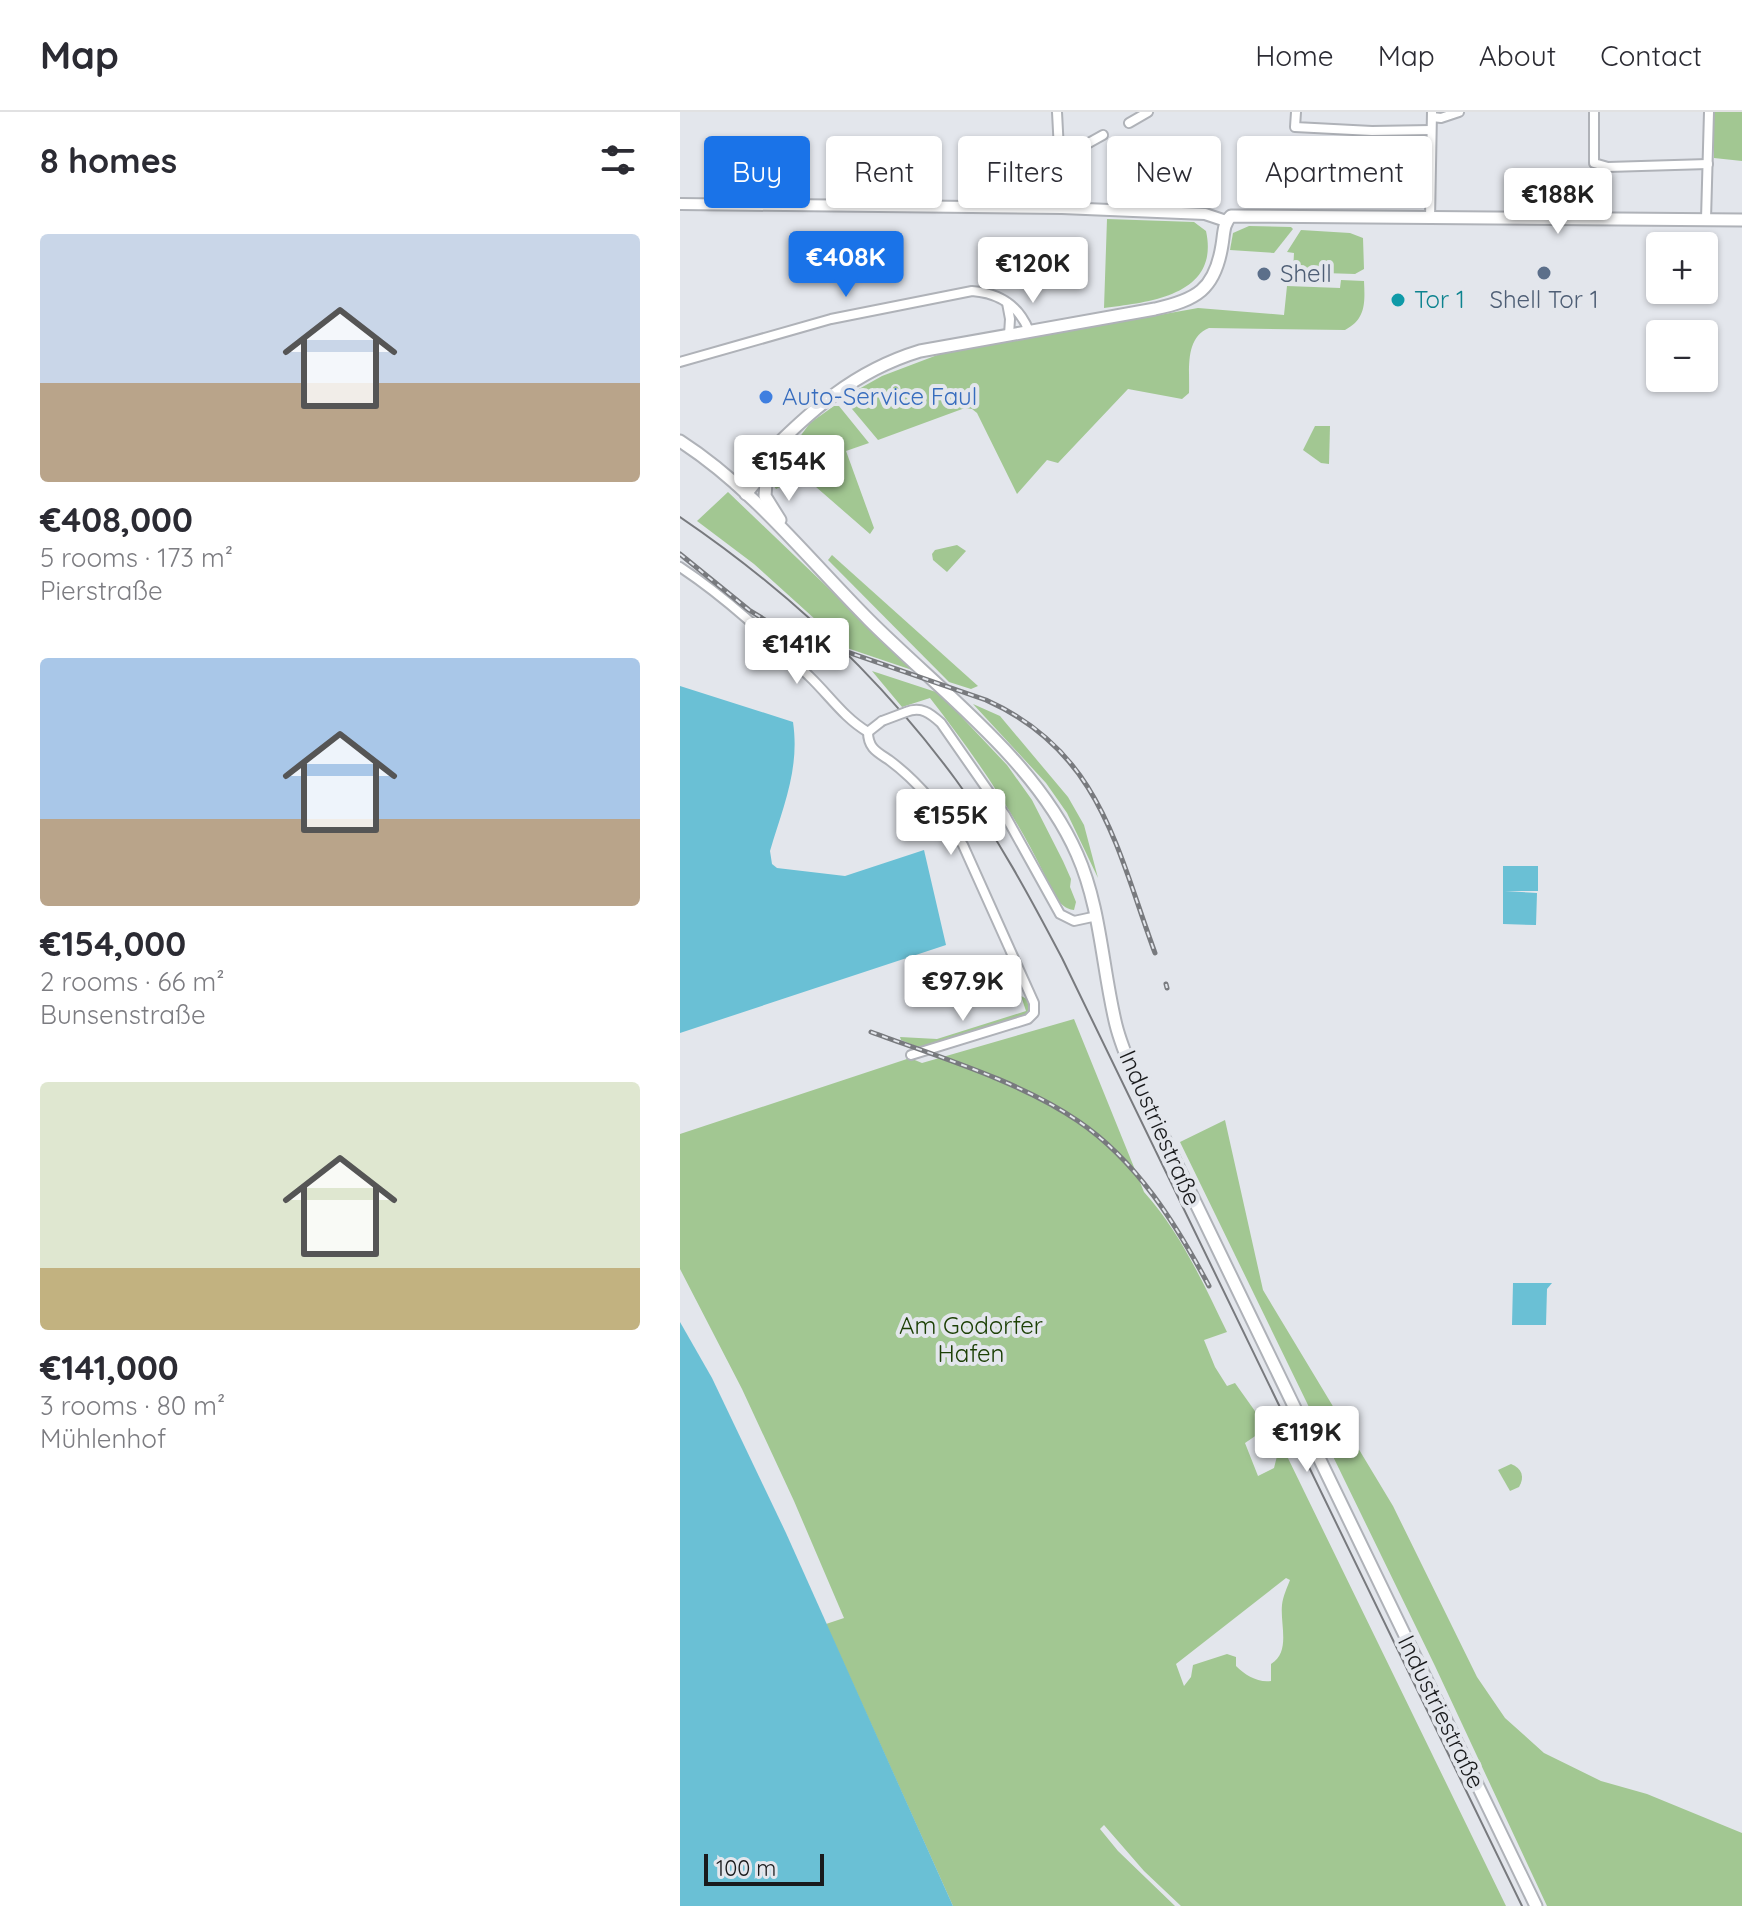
<!DOCTYPE html>
<html lang="en">
<head>
<meta charset="utf-8">
<style>
  body { margin:0; font-family:Quicksand,sans-serif; background:#f7f7f7; color:#2b2b33; height:100vh; display:flex; flex-direction:column; font-size:30px; white-space:nowrap }
  * { box-sizing:border-box; margin:0 }
  p { font-size:26px; color:#7c7c81 }
  .icon { flex:none; width:44px; height:44px; fill:none; stroke:currentColor; stroke-width:2; stroke-linecap:round; stroke-linejoin:round }
  .map { position:relative; flex:1; overflow:hidden }
  .sheet { display:flex; flex-direction:column; background:#fff; width:680px }
  .sheet>* { flex:none }
  .hud { position:absolute; left:24px; top:24px; width:760px; height:72px; display:flex; gap:16px }
  .tools { position:absolute; left:966px; top:120px; display:grid; gap:16px }
  .tools a { display:grid; place-items:center; width:72px; height:72px; border-radius:8px; background:#fff; box-shadow:0 2px 6px #0004; font-size:40px }
  .scale { position:absolute; left:24px; bottom:20px; width:120px; box-sizing:border-box; padding-left:8px; border:4px solid #191a1c; border-top:0; font-size:22px; line-height:28px; white-space:nowrap; color:#191a1c; -webkit-text-stroke:6px #e3e6ec; paint-order:stroke }
  .price { position:absolute; translate:-50% -68px; padding:0 18px; border-radius:8px; background:#fff; color:#222; font-size:26px; line-height:52px; filter:drop-shadow(0 2px 4px #0008) }
  .price::after { content:''; position:absolute; left:50%; top:48px; width:24px; height:18px; margin-left:-12px; background:inherit; clip-path:polygon(0 0,100% 0,50% 100%) }
  .price.selected { background:#1a73e8; color:#fff }
  ul { padding:0; list-style:none }
  li { display:grid; align-content:center; gap:16px; height:424px; padding:0 40px }
  li span { display:grid; place-items:center; height:248px; border-radius:8px; color:#555 }
  li>.icon { margin-inline-start:auto }
  span .icon { width:144px; height:144px; fill:#fffc; stroke-width:1 }
  li b { font-size:34px }
  h2 { display:flex; justify-content:space-between; align-items:center; height:96px; padding:0 40px; font-size:34px }
  .pill { padding:0 28px; border-radius:8px; background:#fff; box-shadow:0 2px 6px #0004; font-size:28px; line-height:72px }
  .pill.selected { background:#1a73e8; color:#fff }
  header { display:flex; align-items:center; gap:48px; box-sizing:border-box; height:112px; padding:0 40px; background:#fff; border-bottom:2px solid #e1e1e2 }
  header strong { font-size:38px }
  nav { display:flex; gap:44px; margin-inline-start:auto; font-size:28px }
  main { display:flex; flex:1; min-height:0 }
  .map>svg:first-child { display:block }
  .green { fill:#a2c792; fill-rule:evenodd }
  .water { fill:#6ac0d5 }
  .lines { fill:none; stroke-linecap:round; stroke-linejoin:round }
  .minor-casing { stroke:#afb2b8; stroke-width:12 }
  .tertiary-casing { stroke:#afb2b8; stroke-width:14 }
  .secondary-casing { stroke:#afb2b8; stroke-width:15 }
  .minor { stroke:#fff; stroke-width:8 }
  .tertiary { stroke:#fff; stroke-width:10 }
  .secondary { stroke:#fff; stroke-width:11 }
  .tram { stroke:#787a7e; stroke-width:2 }
  .rail-casing { stroke:#787a7e; stroke-width:5 }
  .rail { stroke:#e3e6ec; stroke-width:2; stroke-dasharray:6; stroke-linecap:butt }
  .minor-bridge-casing { stroke:#afb2b8; stroke-width:12; stroke-linecap:butt }
  .minor-bridge { stroke:#fff; stroke-width:8 }
  .service-dot { fill:#5c6f8a; stroke:#e3e6ec; stroke-width:3 }
  .culture-dot { fill:#0f9aa8; stroke:#e3e6ec; stroke-width:3 }
  .shop-dot { fill:#3f7fe0; stroke:#e3e6ec; stroke-width:3 }
  .labels { text-anchor:middle; stroke-width:8; stroke-linejoin:round; paint-order:stroke }
  .service-label { font-size:24px; fill:#4e5e75; stroke:#e3e6ec; text-anchor:start }
  .culture-label { font-size:24px; fill:#0d838f; stroke:#e3e6ec; text-anchor:start }
  .shop-label { font-size:24px; fill:#366cbe; stroke:#e3e6ec; text-anchor:start }
  .street-label { font-size:24px; fill:#191a1c; stroke:#e3e6ec }
  .park-label { font-size:24px; fill:#1c4005; stroke:#e3e6ec }
</style>
</head>
<body>
<header>
<strong>Map</strong>
<nav><a>Home</a><a>Map</a><a>About</a><a>Contact</a></nav>
</header>
<main>
<section class="sheet">
<h2>8 homes<svg class="icon" aria-label="filters" viewBox="0 0 24 24"><path d="M4 7h16M4 17h16"/><circle cx="9" cy="7" r="2"/><circle cx="15" cy="17" r="2"/></svg></h2>
<ul>
<li><span style="background:linear-gradient(#c9d6e8 60%,#b9a48a 0)"><svg class="icon" aria-label="home" viewBox="0 0 24 24"><path d="M3 11l9-7 9 7M6 9v11h12V9"/></svg></span><div><b>€408,000</b><p>5 rooms · 173 m²</p><p>Pierstraße</p></div></li>
<li><span style="background:linear-gradient(#a9c7e8 65%,#b9a48a 0)"><svg class="icon" aria-label="home" viewBox="0 0 24 24"><path d="M3 11l9-7 9 7M6 9v11h12V9"/></svg></span><div><b>€154,000</b><p>2 rooms · 66 m²</p><p>Bunsenstraße</p></div></li>
<li><span style="background:linear-gradient(#dfe7d0 75%,#c2b280 0)"><svg class="icon" aria-label="home" viewBox="0 0 24 24"><path d="M3 11l9-7 9 7M6 9v11h12V9"/></svg></span><div><b>€141,000</b><p>3 rooms · 80 m²</p><p>Mühlenhof</p></div></li>
</ul>
</section>
<div class="map">
<svg width="1062" height="1794" viewBox="0 0 1062 1794">
  <rect width="100%" height="100%" fill="#e3e6ec"/>
  <!-- green -->
  <g class="green">
    <path d="M1034,0h28v49l-28,-3z"/>
    <path d="M427,107l87,3 12,9c14,64 -55,71 -102,77z"/>
    <path d="M569,114l42,1 2,2 -19,24 -44,-3 3,-17z"/>
    <path d="M621,118l49,3 13,5 1,31 -9,5 -62,-2 1,-19 -7,-1z"/>
    <path d="M195,121l8,43 -24,4 -11,-46z"/>
    <path d="M661,168l23,1c1,22 2,38 -19,49l-136,-2c-25,10 -19,43 -20,65l-7,6 -54,-10 -70,74 -11,-3 -30,34 -40,-81 -5,-4 -7,-1 -87,32 -31,-37 3,-9 32,-18 58,-22 258,-46 86,7 3,-29 53,2z"/>
    <path d="M154,294h5l30,37 -23,8 28,77 -4,6 -62,-54h-15l-17,9 -5,-7 3,-10 36,-49z"/>
    <path d="M635,314h15l-1,38 -8,-1 -18,-13z"/>
    <path d="M48,380l187,179 -68,-23 -93,-84 -57,-43z"/>
    <path d="M277,433l9,6 -19,21 -14,-12 -1,-6 3,-4z"/>
    <path d="M152,443l146,131 -7,3 -22,-7 -121,-122z"/>
    <path d="M192,559l67,22 68,72 25,35 31,61 8,18 -1,8 6,15 -2,8c-17,-2 -23,-22 -30,-36 -30,-62 -72,-122 -114,-176l-28,9z"/>
    <path d="M293,592l27,12 68,81 16,28 14,53 -31,-65 -21,-30z"/>
    <path d="M341,884l6,3 2,10 -4,6 -11,5 -91,29 -22,-9 -1,-3 37,2 89,-28z"/>
    <path d="M394,907l70,173c37,41 59,91 83,140l-23,8 11,27 12,19 8,-3 32,45 -22,15 13,33 16,-8 3,-12 8,-4 221,454h-325l-37,-35 -40,-46 -4,4 18,22 57,55h-222l-127,-282 18,-6 -50,-117 -52,-112 -62,-120v-135l230,-76 12,5zM606,1466l4,2c-3,8 -7,16 -8,25 -2,20 9,47 -11,59v17c-13,2 -26,-6 -35,-15v-9l-9,-3 -34,11 -2,12 -7,9 -8,-22z"/>
    <path d="M545,1008l38,170 130,216 84,171 28,41 39,35 57,28 46,13 95,39v73h-195l-112,-240 -255,-524z"/>
    <path d="M831,1352c11,4 14,13 8,23l-9,4 -12,-21z"/>
  </g>
  <!-- water -->
  <g class="water">
    <path d="M0,574l113,36c7,47 -10,85 -23,129l2,13 5,4 68,8 79,-26 22,95 -266,88z"/>
    <path d="M823,754h35v25h-33l32,2 -1,32 -33,-1z"/>
    <path d="M833,1171h39l-5,6 -1,36h-34z"/>
    <path d="M0,1210l32,56 74,155 167,373h-273z"/>
  </g>
  <g class="lines">
    <defs>
      <g id="minor">
        <path d="M377,0l5,96"/>
        <path d="M616,0l-1,15 77,4 59,-1"/>
        <path d="M914,0v51l14,4 100,-3"/>
        <path d="M752,5l9,1 18,-6"/>
        <path d="M449,11l19,-11"/>
        <path d="M380,47l43,-24"/>
        <path d="M750,107l2,-107"/>
        <path d="M1026,107l3,-107"/>
        <path d="M327,191l3,16 -1,16"/>
        <path d="M0,250l151,-43 141,-28c27,2 47,15 57,40"/>
        <path d="M0,455c47,31 89,71 129,109 20,19 35,42 59,56"/>
        <path d="M226,600c15,-6 24,1 35,11l64,92 55,99 14,7 23,-5"/>
        <path d="M188,620c0,16 9,20 21,28 31,23 54,52 74,85l71,158v10l-6,6 -117,36"/>
        <path d="M188,620l14,-11"/>
      </g>
      <path id="tertiary" d="M0,92l382,4 143,6 21,7"/>
      <g id="secondary">
        <path d="M0,329c73,47 128,118 189,179 71,71 167,141 208,234 24,54 25,114 39,171 5,20 13,38 21,57l399,824"/>
        <path d="M87,356l-2,28 15,24"/>
        <path d="M56,372c60,-56 102,-108 184,-133l235,-42c41,-9 60,-19 67,-64 2,-11 1,-21 9,-29l511,4"/>
        <path d="M66,382l21,-26"/>
      </g>
    </defs>
    <!-- minor casing -->
    <use href="#minor" class="minor-casing"/>
    <!-- tertiary casing -->
    <use href="#tertiary" class="tertiary-casing"/>
    <!-- secondary casing -->
    <use href="#secondary" class="secondary-casing"/>
    <!-- minor -->
    <use href="#minor" class="minor"/>
    <!-- tertiary -->
    <use href="#tertiary" class="tertiary"/>
    <!-- secondary -->
    <use href="#secondary" class="secondary"/>
    <!-- tram -->
    <path class="tram" d="M0,405c106,72 200,160 276,263 41,56 74,117 106,178l460,948"/>
    <defs>
      <g id="rail">
        <path d="M0,442l69,56 29,18 208,72c114,51 130,147 169,253"/>
        <path d="M486,872l1,4"/>
        <path d="M191,920c65,24 151,50 207,89 59,40 98,103 131,165"/>
      </g>
    </defs>
    <!-- rail casing -->
    <use href="#rail" class="rail-casing"/>
    <!-- rail -->
    <use href="#rail" class="rail"/>
    <defs>
      <path id="minor-bridge" d="M202,609l24,-9"/>
    </defs>
    <!-- minor-bridge casing -->
    <use href="#minor-bridge" class="minor-bridge-casing"/>
    <!-- minor-bridge -->
    <use href="#minor-bridge" class="minor-bridge"/>
  </g>
  <!-- markers -->
  <g class="service-dot">
    <circle cx="864" cy="161" r="8"/>
    <circle cx="584" cy="162" r="8"/>
  </g>
  <circle class="culture-dot" cx="718" cy="188" r="8"/>
  <circle class="shop-dot" cx="86" cy="285" r="8"/>
  <g class="labels">
    <!-- service labels -->
    <g class="service-label">
      <text x="600" y="170">Shell</text>
      <text x="864" y="196" text-anchor="middle">Shell Tor 1</text>
    </g>
    <!-- culture labels -->
    <g class="culture-label">
      <text x="734" y="196">Tor 1</text>
    </g>
    <!-- shop labels -->
    <g class="shop-label">
      <text x="102" y="293">Auto-Service Faul</text>
    </g>
    <!-- street labels -->
    <g class="street-label">
      <text transform="translate(480 1016) rotate(66)" y="8">Industriestraße</text>
      <text transform="translate(761 1600) rotate(64)" y="8">Industriestraße</text>
    </g>
    <!-- park labels -->
    <g class="park-label">
      <text x="291" y="1222">Am Godorfer<tspan x="291" dy="28">Hafen</tspan></text>
    </g>
  </g>
</svg>
<div class="tools">
<a>+</a>
<a>−</a>
</div>
<div class="scale">100 m</div>
<b class="price" style="left:878px;top:124px">€188K</b>
<b class="price selected" style="left:166px;top:187px">€408K</b>
<b class="price" style="left:353px;top:193px">€120K</b>
<b class="price" style="left:109px;top:391px">€154K</b>
<b class="price" style="left:117px;top:574px">€141K</b>
<b class="price" style="left:271px;top:745px">€155K</b>
<b class="price" style="left:283px;top:911px">€97.9K</b>
<b class="price" style="left:627px;top:1362px">€119K</b>
<div class="hud">
<a class="pill selected">Buy</a>
<a class="pill">Rent</a>
<a class="pill">Filters</a>
<a class="pill">New</a>
<a class="pill">Apartment</a>
</div>
</div>
</main>
</body>
</html>
